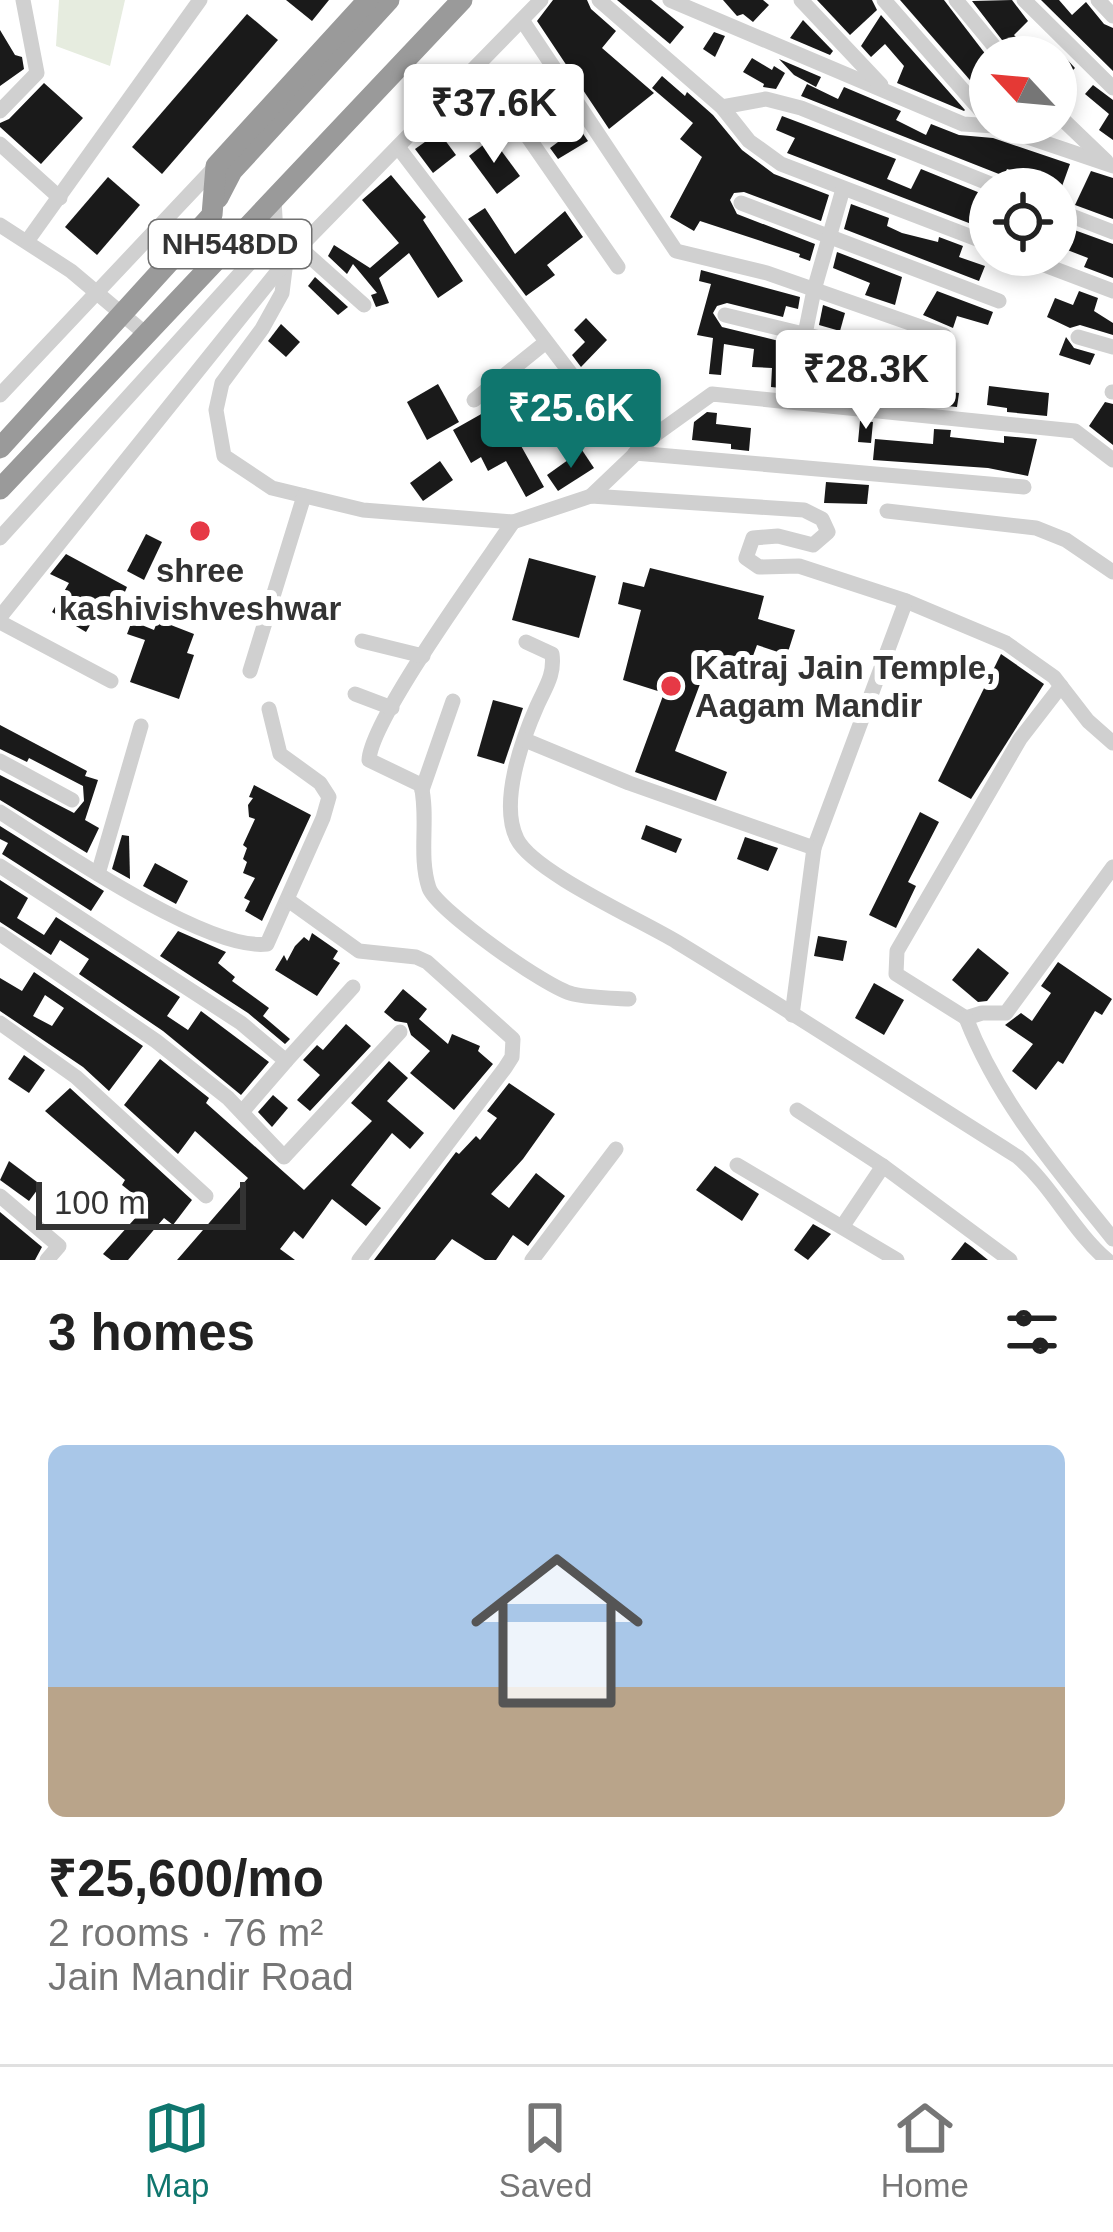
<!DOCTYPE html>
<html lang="en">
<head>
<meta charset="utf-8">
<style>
  body { margin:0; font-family:Arial,sans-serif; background:#f6f6f6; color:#222; height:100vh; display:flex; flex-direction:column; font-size:45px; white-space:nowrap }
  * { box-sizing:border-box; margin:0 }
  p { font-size:39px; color:#767676 }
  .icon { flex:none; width:66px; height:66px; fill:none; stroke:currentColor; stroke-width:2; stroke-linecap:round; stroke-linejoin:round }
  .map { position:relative; height:1260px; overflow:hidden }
  .side { display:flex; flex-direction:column; background:#fff; flex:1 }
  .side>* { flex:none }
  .needle { width:78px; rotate:296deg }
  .fabs { position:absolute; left:969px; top:36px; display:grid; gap:24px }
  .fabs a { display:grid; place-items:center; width:108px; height:108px; border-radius:50%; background:#fff; box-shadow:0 6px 18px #0003; font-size:60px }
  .scale { position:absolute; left:36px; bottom:30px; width:210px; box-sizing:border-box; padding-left:12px; border:6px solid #333; border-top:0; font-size:33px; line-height:42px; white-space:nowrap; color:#333; -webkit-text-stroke:9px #fff; paint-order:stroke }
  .price { position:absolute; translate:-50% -102px; padding:0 27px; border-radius:12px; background:#fff; color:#222; font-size:39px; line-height:78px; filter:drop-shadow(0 3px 6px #0008) }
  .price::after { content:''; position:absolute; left:50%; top:72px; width:36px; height:27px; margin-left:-18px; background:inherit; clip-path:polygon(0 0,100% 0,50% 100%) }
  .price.current { background:#0f766e; color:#fff }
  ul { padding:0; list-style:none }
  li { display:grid; align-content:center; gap:24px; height:636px; padding:0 48px }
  li span { display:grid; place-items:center; height:372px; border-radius:18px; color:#555 }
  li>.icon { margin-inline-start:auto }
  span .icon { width:216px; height:216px; fill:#fffc; stroke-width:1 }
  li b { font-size:51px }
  h2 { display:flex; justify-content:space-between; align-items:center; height:144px; padding:0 48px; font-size:51px }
  .menu { display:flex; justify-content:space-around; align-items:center; height:168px; border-top:3px solid #e0e0e0; background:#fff; font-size:33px; color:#767676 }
  .menu a { display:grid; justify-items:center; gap:6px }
  .menu .current { color:#0f766e }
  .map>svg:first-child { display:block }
  .green { fill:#e6ecdf }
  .building { fill:#1a1a1a; fill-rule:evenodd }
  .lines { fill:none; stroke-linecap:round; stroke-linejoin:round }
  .minor { stroke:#d0d0d0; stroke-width:15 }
  .highway { stroke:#9a9a9a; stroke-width:21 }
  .poi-dot { fill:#e63946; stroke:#fff; stroke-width:4.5 }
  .labels { text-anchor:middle; stroke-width:12; stroke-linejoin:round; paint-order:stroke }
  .shield { fill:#fff; stroke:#707070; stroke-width:3 }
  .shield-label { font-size:30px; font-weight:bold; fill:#333 }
  .poi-label { font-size:33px; font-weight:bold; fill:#333; stroke:#fff }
</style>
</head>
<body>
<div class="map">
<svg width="1113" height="1260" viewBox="0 0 1113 1260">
  <rect width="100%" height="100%" fill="#fff"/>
  <!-- green -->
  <path class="green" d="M59,0h66l-15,66 -54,-20z"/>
  <!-- building -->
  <g class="building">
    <path d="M286,0h43l-17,21z"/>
    <path d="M553,0h34l4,9 25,22 -14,17 52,45 -45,36 -72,-108z"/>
    <path d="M617,0h34l33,27 -14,17z"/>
    <path d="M723,0h40l6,5 -16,17 -10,-8 -6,2z"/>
    <path d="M817,0h55l5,10 -27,25z"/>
    <path d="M900,0h44l46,60v43z"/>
    <path d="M1012,0l16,21 -14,14 21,22h-20l-43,-56z"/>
    <path d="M1041,0h18l13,15 14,-13 18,22 9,4v43z"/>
    <path d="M247,14l31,26 -116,134 -30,-27z"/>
    <path d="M881,15l84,95 -1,1 -67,-28 7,-17 -19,-22 -14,13 -10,-11z"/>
    <path d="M803,20l30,31 -3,4 -40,-17z"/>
    <path d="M0,30l15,25 7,2 2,12 -24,17z"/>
    <path d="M714,32l11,4 -10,21 -12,-8z"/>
    <path d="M1062,54l13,14 -14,14 15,15 -9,10 -11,-6v-42z"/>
    <path d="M752,58l20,12 2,-4 11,7 -9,16 -13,-2 1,-3 -21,-12z"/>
    <path d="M779,59l42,18 -5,10 -22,-12z"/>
    <path d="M535,70l13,18 -24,17 -13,-17z"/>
    <path d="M662,76l23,20 2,-4 26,23 29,35 32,24 55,21 -8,26 -77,-29 -10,1 -4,7 7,14 78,30 -5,17 -11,-4 1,-3 -100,-33 -6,10 -24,-14 32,-60 -22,-18 13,-16 -41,-35z"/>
    <path d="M44,83l39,35 -42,46 -41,-37v-4l9,-4z"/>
    <path d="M807,84l31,15 6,-12 57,24 -5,9 30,15 5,-11 28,11 34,3 77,26 -9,25h-34l5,-11 -25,-9 -3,7 -203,-80z"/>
    <path d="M1093,85l20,15v40l-14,-10 10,-16 -24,-20z"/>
    <path d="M571,116l17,25 -30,18 -8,-11 8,-6 -8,-11z"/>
    <path d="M782,116l114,43 -9,20 24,10 10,-20 69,28 -2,14 -9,-3 -5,17 -187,-72 8,-15 -19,-8z"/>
    <path d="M439,132l17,23 -23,18 -18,-24z"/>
    <path d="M492,138l28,38 -23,18 -28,-38z"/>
    <path d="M1091,171l22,7v41l-38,-14z"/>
    <path d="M391,175l35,42 -3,3 40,61 -25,17 -29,-45 -30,25 10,25 -13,4 -5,-12 6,-2 -24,-29 -6,10 -19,-18 6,-11 36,23 29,-25 -37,-43z"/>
    <path d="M108,177l32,28 -43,50 -32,-28z"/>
    <path d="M851,204l38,14 -2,8 15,7 36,9 1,-5 24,9 -4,11 26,9 -6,15 -135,-52z"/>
    <path d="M485,208l30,46 50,-43 18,26 -36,28 8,10 -29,21 -58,-77z"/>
    <path d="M1066,227l47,17v34l-29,-11 4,-9 -31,-12z"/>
    <path d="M837,252l65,25 -7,28 -30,-10 5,-12 -37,-15z"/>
    <path d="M701,270l99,27 -2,12 -12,-3 -3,11 -56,-14 -10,3 -4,7 9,14 69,17 -3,21 36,4 4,-17 68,17 18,-11 18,2 -2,19 -28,-4 -1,6 -41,-7 -2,22 -87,-9 1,-19 -20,-1 2,-18 -30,-5 -3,31 -12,-1 4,-36 -16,-3 14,-51 -12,-3z"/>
    <path d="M315,277l33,30 -10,8 -30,-29z"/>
    <path d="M937,291l56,21 -5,13 -31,-9 -4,12 -30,-13z"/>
    <path d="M1079,291l19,7 -4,13 19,12v12l-33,-10 -10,3 -23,-11 8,-19 18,7z"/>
    <path d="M823,305l22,8 -5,18 -21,-6z"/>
    <path d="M586,318l21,22 -26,27 -9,-12 13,-13 -11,-12z"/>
    <path d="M281,324l19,18 -14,15 -18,-16z"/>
    <path d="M1066,337l8,11 21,6 -5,11 -31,-10z"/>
    <path d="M930,381l15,1 -2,9 16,2 -2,14 -30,-3z"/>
    <path d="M438,384l21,38 -32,18 -20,-38z"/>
    <path d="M989,386l60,7 -2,23 -40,-4v-4l-20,-3z"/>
    <path d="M509,387l15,31 -14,8 34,61 -18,10 -20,-36 -18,10 -7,-14 -10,6 -18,-33 46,-26 -3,-6z"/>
    <path d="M1105,402l8,2v41l-24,-19z"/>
    <path d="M707,412l10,1 -1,11 35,4 -2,23 -18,-2v-5l-39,-4 2,-18z"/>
    <path d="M860,421l13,1 -2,21 -13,-1z"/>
    <path d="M934,429l17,1 -1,7 54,6v-7l33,3 -9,37 -40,-8 -115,-8 2,-21 58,5z"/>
    <path d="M582,450l12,18 -36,23 -11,-16z"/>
    <path d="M440,461l13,19 -30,21 -13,-18z"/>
    <path d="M826,482l43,3 -2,19 -43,-1z"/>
    <path d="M146,534l16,8 -18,38 -17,-9z"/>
    <path d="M66,554l61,33 -8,19 -14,-7 -19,33 -34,-20 17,-29 -19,-9z"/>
    <path d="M529,558l67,18 -17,62 -67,-18z"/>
    <path d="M650,568l114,28 -6,23 37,11 -8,25 -30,-10 -10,27 -38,-12 -34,91 52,21 -11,29 -81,-29 29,-79 -41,-13 18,-70 -23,-6 5,-22 21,5z"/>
    <path d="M158,620l36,14 -7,19 7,2 -15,44 -49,-17 15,-42 -18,-6 5,-13 22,9z"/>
    <path d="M1001,654l43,30 -73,115 -33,-18z"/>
    <path d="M493,700l30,8 -19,56 -27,-8z"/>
    <path d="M0,725l87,46 -2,5 13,4 -13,40 14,8 -12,25 -87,-53v-25l74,38 10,-12 -1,-15 -54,-28 -2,4 -27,-13z"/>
    <path d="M254,785l57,30 -49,106 -17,-10 5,-10 -6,-3 11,-20 -12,-5 4,-11 -4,-3 4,-11 -4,-3 12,-26 -6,-2 -1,-12 5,-7 -4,-1z"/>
    <path d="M920,812l19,10 -31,60 8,4 -20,42 -27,-13z"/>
    <path d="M646,825l36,14 -6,14 -35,-14z"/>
    <path d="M0,826l104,65 -13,20 -89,-57 6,-11 -8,-4z"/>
    <path d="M122,835l7,1 1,43 -18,-10z"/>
    <path d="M745,837l33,11 -10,23 -31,-12z"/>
    <path d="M155,863l33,18 -12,23 -33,-18z"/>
    <path d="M0,880l28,18 -11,20 27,17 12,-18 124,80 -13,19 21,14 13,-19 68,51 -28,33 -78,-64 -84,-57 10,-15 -29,-19 -9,15 -51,-33z"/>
    <path d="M178,931l48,21 -8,11 17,14 -3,4 37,27 -6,8 27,23 -5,5 -37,-31 -88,-57z"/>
    <path d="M312,933l26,18 -5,8 7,4 -23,33 -42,-26 9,-15 3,6 8,-15 9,-9 5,4z"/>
    <path d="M818,936l29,5 -4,20 -29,-5z"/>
    <path d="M978,948l31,25 -22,28 -9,1 -26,-22z"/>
    <path d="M1058,962l54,37 -10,16 -7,-4 -32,53 -5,-3 -22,29 -24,-19 21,-27 -28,-19 16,-12 11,8 19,-28 -10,-7z"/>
    <path d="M34,972l109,74 -34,45 -26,-24 -83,-56v-33l22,13zM45,995l19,13 -12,18 -19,-10z"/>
    <path d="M874,983l30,17 -20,35 -29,-17z"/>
    <path d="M403,989l24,20 -8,10 29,25 4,-10 28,12 -2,5 15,13 -39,46 -44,-37 20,-22 -19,-16 -4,-12 -12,-2 -11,-9z"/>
    <path d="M346,1024l25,22 -61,65 -13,-11 23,-25 -17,-15 14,-15 6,5z"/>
    <path d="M24,1055l21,15 -16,23 -21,-14z"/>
    <path d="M160,1059l49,39 -3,5 98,87 68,-69 -21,-18 38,-42 19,17 -21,23 37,32 -14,16 -18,-16 -41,52 30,23 -15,18 -34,-27 -29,40 -9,-8 -14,18 15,11h-118l71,-82 -53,-47 -17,23 -54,-49z"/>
    <path d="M509,1083l46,31 -32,45 -32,35 18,14 27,-35 29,23 -37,50 -15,-11 -17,25h-11l-33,-21 -17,21h-61l82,-108 3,2 17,-18 4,4 17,-22 -10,-7z"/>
    <path d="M70,1088l122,112 -19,25 -9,-7 -36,42h-17l-8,-6 44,-49 -25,-20 3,-5 -80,-69z"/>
    <path d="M273,1095l15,13 -16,19 -14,-15z"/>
    <path d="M9,1161l32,24 -12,16 -29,-21z"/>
    <path d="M715,1166l44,28 -17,27 -46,-31z"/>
    <path d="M0,1212l42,35 -7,13h-35z"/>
    <path d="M813,1224l18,10 -23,26 -14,-10z"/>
    <path d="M965,1242l7,5 16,13h-37z"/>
  </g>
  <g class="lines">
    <!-- minor -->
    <g class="minor">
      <path d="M599,0l123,107 27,34 32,23 209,80"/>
      <path d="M670,0l293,124 32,2 118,40"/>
      <path d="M801,0l80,85"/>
      <path d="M884,0l106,121"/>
      <path d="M956,0l47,57"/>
      <path d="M1024,0l89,88"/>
      <path d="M1098,0l15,16"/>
      <path d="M522,20l154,231 91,22 177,62"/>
      <path d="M478,65l140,202"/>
      <path d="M722,107l44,-8 35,9 202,81"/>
      <path d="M0,111l37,-38 -14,-73"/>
      <path d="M1056,113l50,48"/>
      <path d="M0,144l60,54"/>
      <path d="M398,147l180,236"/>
      <path d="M741,203l258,98"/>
      <path d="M1056,210l57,22"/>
      <path d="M0,225l71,46 76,64"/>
      <path d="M28,240l172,-240"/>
      <path d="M299,247l65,58"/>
      <path d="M1018,255l95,36"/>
      <path d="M286,261l-4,32 -20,36 -40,54 -6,27 8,46 48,32 91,22 150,12 78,-26 213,14 18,9 6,13 -15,13 -35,-9 -25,2 -7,20 13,9 40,-1 107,35 100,42 48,34 34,44 25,22"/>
      <path d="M725,315l173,42"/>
      <path d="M805,334l9,-44 29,-101"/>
      <path d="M1078,337l35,10"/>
      <path d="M1112,392h1"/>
      <path d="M0,395l216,-229"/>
      <path d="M474,400l72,-58"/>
      <path d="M635,453l389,34"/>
      <path d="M591,496l64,-61 57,-41 363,37 38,29"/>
      <path d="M887,511l149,17 30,12 47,32"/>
      <path d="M513,522c-29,43 -142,197 -144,238l52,25c8,34 -3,70 8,103 8,22 119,101 144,106 18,4 38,4 56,5"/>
      <path d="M0,538l276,-304 -2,-34"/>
      <path d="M0,617l286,-356 255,-261"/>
      <path d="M0,622l111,59"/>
      <path d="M362,641l61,15"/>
      <path d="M526,642l26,12c3,21 -7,34 -15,52 -15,34 -38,97 -20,133 16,33 126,82 160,103 115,70 228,144 341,215 35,30 54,73 89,103"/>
      <path d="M250,671l54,-175"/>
      <path d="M1061,686l-41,53 -123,212 -1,23 70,44 16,-5h24l107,-146"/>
      <path d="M355,694l37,14"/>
      <path d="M525,740l104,43 185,65 92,-247"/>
      <path d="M0,761l72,39"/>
      <path d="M422,790l31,-89"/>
      <path d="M0,812c53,34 208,140 267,132l56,-126 6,-21 -9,-14 -40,-29 -11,-45"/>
      <path d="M0,866l241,157 45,38 -44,51"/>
      <path d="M98,874l43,-148"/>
      <path d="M288,900l71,51 57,6 11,5 86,77 -1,18 -7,11 -146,192"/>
      <path d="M0,934l156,107 72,57 56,59 116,-125"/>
      <path d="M792,1015l22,-167"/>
      <path d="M966,1018c33,85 91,151 147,221"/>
      <path d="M0,1023l76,54 130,119"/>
      <path d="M286,1061l67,-74"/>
      <path d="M797,1110l86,56 127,94"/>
      <path d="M737,1165l160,95"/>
      <path d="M0,1196l59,50 -12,14"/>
      <path d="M842,1227l41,-61"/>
      <path d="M532,1260l84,-111"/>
    </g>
    <!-- highway -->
    <g class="highway">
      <path d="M218,198l14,-27 157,-171"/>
      <path d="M0,448l212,-233 4,-49 152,-166"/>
      <path d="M0,489l462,-489"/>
    </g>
  </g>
  <!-- markers -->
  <g class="poi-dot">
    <circle cx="200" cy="531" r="12"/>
    <circle cx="671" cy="686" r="12"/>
  </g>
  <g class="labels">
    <!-- shield labels -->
    <rect class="shield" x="149" y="220" width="162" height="48" rx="9"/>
    <g class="shield-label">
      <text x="230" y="254">NH548DD</text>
    </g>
    <!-- poi labels -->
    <g class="poi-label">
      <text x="200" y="582">shree<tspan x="200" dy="38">kashivishveshwar</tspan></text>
      <text x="695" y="679" text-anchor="start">Katraj Jain Temple,<tspan x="695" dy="38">Aagam Mandir</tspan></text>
    </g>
  </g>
</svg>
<div class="fabs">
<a><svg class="needle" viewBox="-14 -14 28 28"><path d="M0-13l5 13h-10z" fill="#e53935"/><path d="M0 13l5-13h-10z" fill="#767676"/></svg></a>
<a><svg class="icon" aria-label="locate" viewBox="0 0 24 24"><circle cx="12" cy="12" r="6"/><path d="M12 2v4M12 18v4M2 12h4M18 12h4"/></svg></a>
</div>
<div class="scale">100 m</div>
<b class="price" style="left:494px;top:166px">₹37.6K</b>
<b class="price" style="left:866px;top:432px">₹28.3K</b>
<b class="price current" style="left:571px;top:471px">₹25.6K</b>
</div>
<section class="side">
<h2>3 homes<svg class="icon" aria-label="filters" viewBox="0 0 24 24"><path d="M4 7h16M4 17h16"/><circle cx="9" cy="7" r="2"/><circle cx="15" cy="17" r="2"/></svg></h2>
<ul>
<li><span style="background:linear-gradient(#a9c7e8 65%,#b9a48a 0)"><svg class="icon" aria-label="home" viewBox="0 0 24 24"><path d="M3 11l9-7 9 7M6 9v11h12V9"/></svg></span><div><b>₹25,600/mo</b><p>2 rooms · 76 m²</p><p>Jain Mandir Road</p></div></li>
</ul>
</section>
<nav class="menu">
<a class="current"><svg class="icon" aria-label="map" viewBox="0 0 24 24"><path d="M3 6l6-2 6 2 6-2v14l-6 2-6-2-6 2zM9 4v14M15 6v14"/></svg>Map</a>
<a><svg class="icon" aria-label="saved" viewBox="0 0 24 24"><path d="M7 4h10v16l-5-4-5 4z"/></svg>Saved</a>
<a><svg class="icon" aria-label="home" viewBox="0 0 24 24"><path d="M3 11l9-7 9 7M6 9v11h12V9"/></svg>Home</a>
</nav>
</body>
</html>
